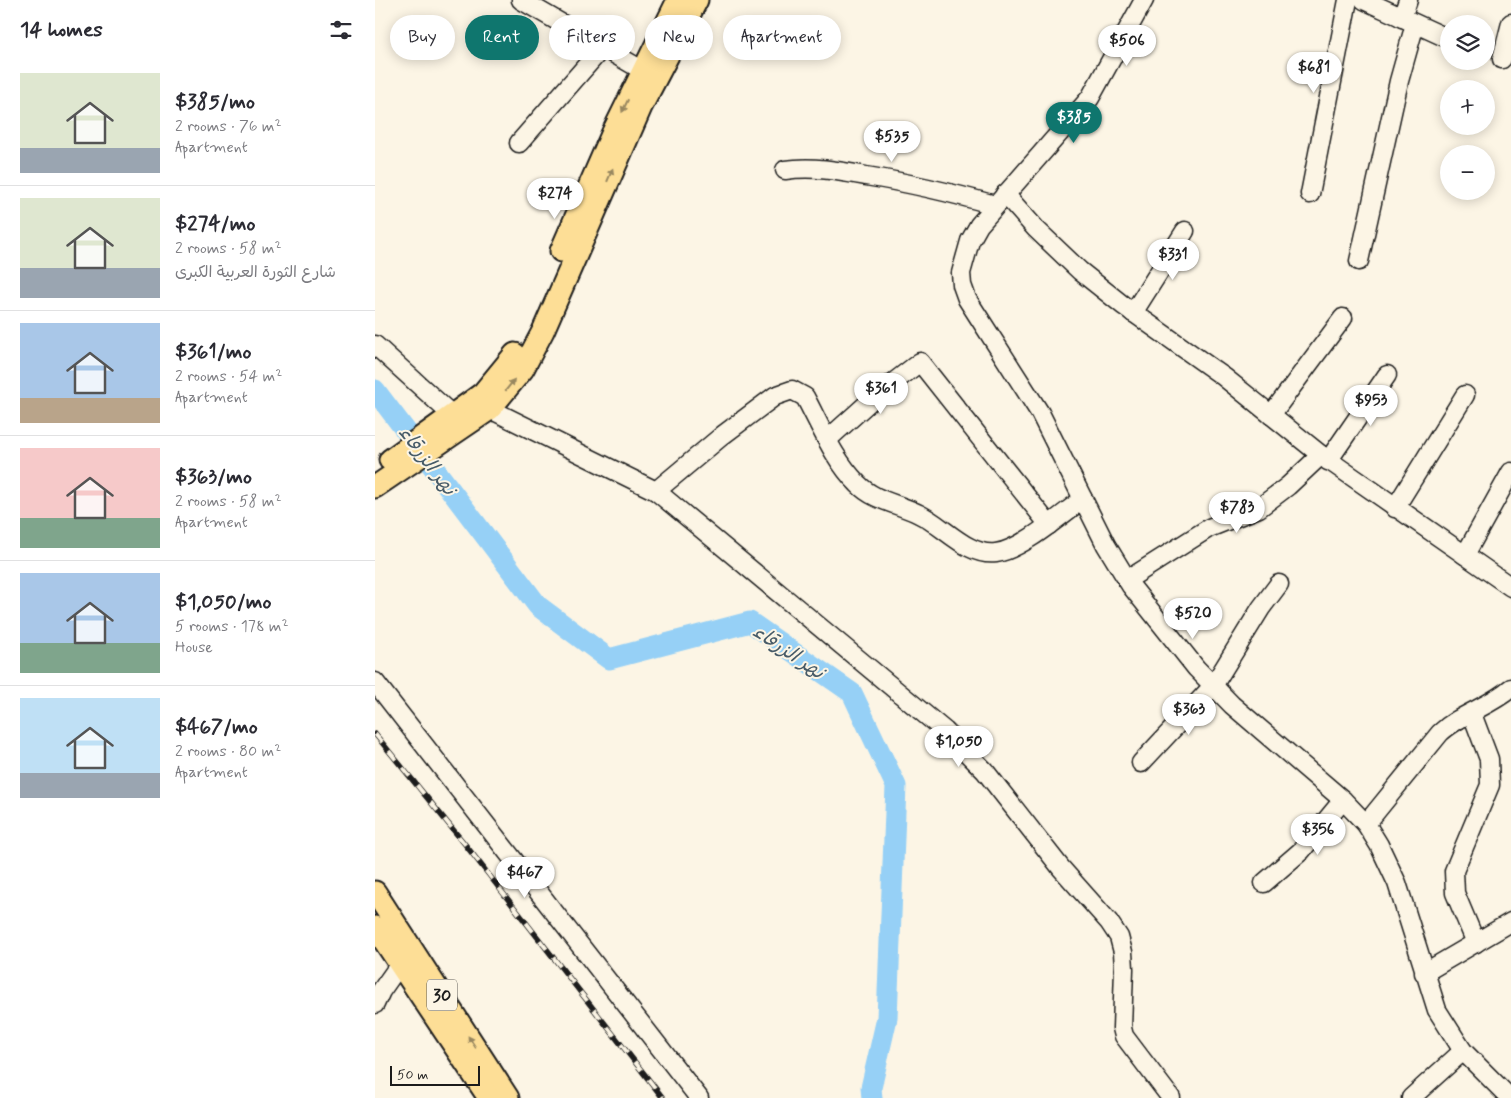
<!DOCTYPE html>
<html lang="en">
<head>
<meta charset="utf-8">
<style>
  body { margin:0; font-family:Mynerve,"Playpen Sans Arabic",sans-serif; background:#f7f7f7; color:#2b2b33; height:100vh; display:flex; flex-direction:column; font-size:19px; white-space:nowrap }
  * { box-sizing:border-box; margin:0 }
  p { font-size:16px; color:#7c7c81 }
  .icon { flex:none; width:28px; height:28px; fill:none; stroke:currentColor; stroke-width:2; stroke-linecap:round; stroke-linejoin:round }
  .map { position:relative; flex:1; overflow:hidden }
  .sheet { display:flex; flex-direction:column; background:#fff; width:375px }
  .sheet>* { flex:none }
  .guide { position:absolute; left:15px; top:15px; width:475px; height:45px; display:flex; gap:10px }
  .fabs { position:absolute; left:1065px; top:15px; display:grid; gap:10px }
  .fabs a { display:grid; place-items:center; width:55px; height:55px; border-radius:50%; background:#fff; box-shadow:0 2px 12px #0003; font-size:25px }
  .scale { position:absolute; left:15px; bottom:12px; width:90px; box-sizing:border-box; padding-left:5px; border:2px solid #1c1c1c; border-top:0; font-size:14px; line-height:18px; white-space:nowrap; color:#1c1c1c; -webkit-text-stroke:4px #fcf5e5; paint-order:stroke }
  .price { position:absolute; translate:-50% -42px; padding:0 11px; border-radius:18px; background:#fff; color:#222; font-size:16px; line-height:32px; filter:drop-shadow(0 1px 2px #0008) }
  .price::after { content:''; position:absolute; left:50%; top:30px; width:15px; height:11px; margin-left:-8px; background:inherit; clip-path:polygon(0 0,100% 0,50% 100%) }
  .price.selected { background:#0f766e; color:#fff }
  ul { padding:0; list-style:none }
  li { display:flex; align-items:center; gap:15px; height:125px; padding:0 20px }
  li+li { border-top:1px solid #e1e1e2 }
  li span { display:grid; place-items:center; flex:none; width:140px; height:100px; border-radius:0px; color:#555 }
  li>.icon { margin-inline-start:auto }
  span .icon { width:60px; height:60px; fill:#fffc; stroke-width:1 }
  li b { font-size:21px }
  h2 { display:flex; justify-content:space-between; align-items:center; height:60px; padding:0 20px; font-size:21px }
  .tag { padding:0 18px; border-radius:22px; background:#fff; box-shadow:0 2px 12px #0003; font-size:18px; line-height:45px }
  .tag.selected { background:#0f766e; color:#fff }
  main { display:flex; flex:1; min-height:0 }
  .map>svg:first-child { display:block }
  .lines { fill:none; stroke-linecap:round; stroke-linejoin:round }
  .river { stroke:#96d0f6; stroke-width:21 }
  .minor-casing { stroke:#1c1c1c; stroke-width:21 }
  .major-casing { stroke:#1c1c1c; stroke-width:25 }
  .minor { stroke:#fcf5e5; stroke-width:18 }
  .major { stroke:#fdde96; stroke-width:21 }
  .rail-casing { stroke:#1c1c1c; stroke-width:5.5 }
  .rail { stroke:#fcf5e5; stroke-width:4; stroke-dasharray:11; stroke-linecap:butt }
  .oneway { fill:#98875f }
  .labels { text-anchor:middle; stroke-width:4; stroke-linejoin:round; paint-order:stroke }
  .shield { fill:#fcf5e5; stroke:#5f5d58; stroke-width:1 }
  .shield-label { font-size:18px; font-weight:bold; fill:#1c1c1c }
  .water-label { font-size:20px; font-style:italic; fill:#475b68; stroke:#fcf5e5 }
</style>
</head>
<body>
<main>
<section class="sheet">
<h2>14 homes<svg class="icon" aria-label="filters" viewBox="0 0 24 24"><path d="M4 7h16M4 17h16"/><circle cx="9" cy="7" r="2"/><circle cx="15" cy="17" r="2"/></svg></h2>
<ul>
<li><span style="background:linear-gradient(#dfe7d0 75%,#9aa5b1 0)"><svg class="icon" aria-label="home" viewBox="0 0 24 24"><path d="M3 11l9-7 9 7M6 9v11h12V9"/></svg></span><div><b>$385/mo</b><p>2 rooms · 76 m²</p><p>Apartment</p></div></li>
<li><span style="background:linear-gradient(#dfe7d0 70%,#9aa5b1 0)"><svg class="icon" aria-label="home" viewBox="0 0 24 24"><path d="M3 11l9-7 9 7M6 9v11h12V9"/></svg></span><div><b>$274/mo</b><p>2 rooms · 58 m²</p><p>شارع الثورة العربية الكبرى</p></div></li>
<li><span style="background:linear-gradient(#a9c7e8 75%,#b9a48a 0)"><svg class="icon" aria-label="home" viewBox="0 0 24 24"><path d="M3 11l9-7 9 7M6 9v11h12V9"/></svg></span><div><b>$361/mo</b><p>2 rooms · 54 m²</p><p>Apartment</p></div></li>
<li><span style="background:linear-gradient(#f6c9c9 70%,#7fa58c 0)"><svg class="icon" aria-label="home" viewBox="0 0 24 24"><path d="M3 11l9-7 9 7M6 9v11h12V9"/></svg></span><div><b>$363/mo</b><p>2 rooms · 58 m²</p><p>Apartment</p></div></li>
<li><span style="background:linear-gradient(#a9c7e8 70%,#7fa58c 0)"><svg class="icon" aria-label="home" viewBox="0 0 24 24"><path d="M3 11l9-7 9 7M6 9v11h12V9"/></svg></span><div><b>$1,050/mo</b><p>5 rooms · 178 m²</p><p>House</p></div></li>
<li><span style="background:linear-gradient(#bfe0f5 75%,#9aa5b1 0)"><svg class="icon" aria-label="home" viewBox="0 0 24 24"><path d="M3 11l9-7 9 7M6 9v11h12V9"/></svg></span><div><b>$467/mo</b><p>2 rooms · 80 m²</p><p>Apartment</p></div></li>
</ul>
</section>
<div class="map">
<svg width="1136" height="1098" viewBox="0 0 1136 1098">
  <rect width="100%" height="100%" fill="#fcf5e5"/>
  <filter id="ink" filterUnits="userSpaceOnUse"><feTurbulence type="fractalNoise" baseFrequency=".02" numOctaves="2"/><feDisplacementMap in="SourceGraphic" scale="10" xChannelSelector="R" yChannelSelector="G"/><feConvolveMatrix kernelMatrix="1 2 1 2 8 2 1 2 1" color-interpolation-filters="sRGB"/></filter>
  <g filter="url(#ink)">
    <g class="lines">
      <!-- river -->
      <path class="river" d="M0,390l163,216 71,53 141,-37 102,71 44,93 -9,232 -16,70 1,10"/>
      <defs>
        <g id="minor">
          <path d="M146,0l121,70"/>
          <path d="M769,0l-54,98 -111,127 -9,16 -9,32 1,12 5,14 73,114 66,132 25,41 65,82 36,37 111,95 23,24 13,21 18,38 40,127 26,41 47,47"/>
          <path d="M989,0l85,39"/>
          <path d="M1027,18l6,-18"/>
          <path d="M1127,59l9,-36"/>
          <path d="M144,143l83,-95"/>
          <path d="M410,170c28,-4 54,1 81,6 44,7 86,17 129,29"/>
          <path d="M630,194l31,35 44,42 44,35 100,71 97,78 190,132"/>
          <path d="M935,194l38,-194"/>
          <path d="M984,261l40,-180 16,-57"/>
          <path d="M758,313l52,-82"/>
          <path d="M0,345l77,70"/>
          <path d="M115,409l166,82 67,-56 52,-39 17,-6 13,7c16,30 29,63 53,87 16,17 42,20 61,30 24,11 49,43 77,39 25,-3 65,-38 87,-54"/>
          <path d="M896,415l72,-97"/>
          <path d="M452,440l50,-45 43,-33 129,163"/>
          <path d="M953,461l59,-86"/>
          <path d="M281,491l289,240 40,40 76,97 48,54 10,15 4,15 1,17 -2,59 2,8 47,62"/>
          <path d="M1020,508l70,-113"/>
          <path d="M1090,555l46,-83"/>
          <path d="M752,580l82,-52 50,-20 29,-22 33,-31"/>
          <path d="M0,682l324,416"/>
          <path d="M1097,714l17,45 1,26 -36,86 1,22 21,50"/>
          <path d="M766,763l72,-77 48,-78 18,-24"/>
          <path d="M991,824l74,-91c20,-19 49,-26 71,-45"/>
          <path d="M889,883l37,-32 42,-51"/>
          <path d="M1049,973l87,-51"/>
          <path d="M0,1004l6,-13 19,-27"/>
          <path d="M1036,1098l52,-47"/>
        </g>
        <g id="major">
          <path d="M186,251l52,-119 65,-132"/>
          <path d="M15,460l93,-67 32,-39"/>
          <path d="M0,487l115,-78 33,-40 20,-38 98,-224 56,-107"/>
          <path d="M0,892l133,206"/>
          <path d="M0,927l114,171"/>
        </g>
      </defs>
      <!-- minor casing -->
      <use href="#minor" class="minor-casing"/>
      <!-- major casing -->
      <use href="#major" class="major-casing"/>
      <!-- minor -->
      <use href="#minor" class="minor"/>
      <!-- major -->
      <use href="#major" class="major"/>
      <defs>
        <path id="rail" d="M0,734l89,109 199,255"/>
      </defs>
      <!-- rail casing -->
      <use href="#rail" class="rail-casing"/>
      <!-- rail -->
      <use href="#rail" class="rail"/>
    </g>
    <!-- one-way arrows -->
    <defs><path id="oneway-solid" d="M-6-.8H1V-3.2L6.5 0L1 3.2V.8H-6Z" transform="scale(1.25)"/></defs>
    <g class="oneway">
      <use href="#oneway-solid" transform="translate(250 106) rotate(115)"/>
      <use href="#oneway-solid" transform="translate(235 175) rotate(-67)"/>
      <use href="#oneway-solid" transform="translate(135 385) rotate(-52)"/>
      <use href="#oneway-solid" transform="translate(97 1042) rotate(-123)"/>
    </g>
  </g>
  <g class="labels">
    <!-- shield labels -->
    <rect class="shield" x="52" y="979.5" width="30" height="31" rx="4"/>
    <g class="shield-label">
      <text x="67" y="1001">30</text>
    </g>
    <!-- water labels -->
    <g class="water-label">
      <text transform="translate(53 460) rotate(53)" y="7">نهر الزرقاء</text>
      <text transform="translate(414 651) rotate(34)" y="7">نهر الزرقاء</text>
    </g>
  </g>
</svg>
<div class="fabs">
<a><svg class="icon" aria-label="layers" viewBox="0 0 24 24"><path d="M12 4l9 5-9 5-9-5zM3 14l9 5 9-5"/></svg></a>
<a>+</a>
<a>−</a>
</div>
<div class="scale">50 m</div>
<b class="price" style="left:752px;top:67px">$506</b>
<b class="price" style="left:939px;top:94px">$681</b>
<b class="price selected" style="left:699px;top:144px">$385</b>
<b class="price" style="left:517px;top:163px">$535</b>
<b class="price" style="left:180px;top:220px">$274</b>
<b class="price" style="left:798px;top:281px">$331</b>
<b class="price" style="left:506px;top:415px">$361</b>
<b class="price" style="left:996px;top:427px">$953</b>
<b class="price" style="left:862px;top:534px">$783</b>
<b class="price" style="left:818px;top:640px">$520</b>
<b class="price" style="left:814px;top:736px">$363</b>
<b class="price" style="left:584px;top:768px">$1,050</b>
<b class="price" style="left:943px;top:856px">$356</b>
<b class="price" style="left:150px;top:899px">$467</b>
<div class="guide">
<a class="tag">Buy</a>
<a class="tag selected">Rent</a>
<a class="tag">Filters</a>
<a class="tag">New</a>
<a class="tag">Apartment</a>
</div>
</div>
</main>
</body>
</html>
